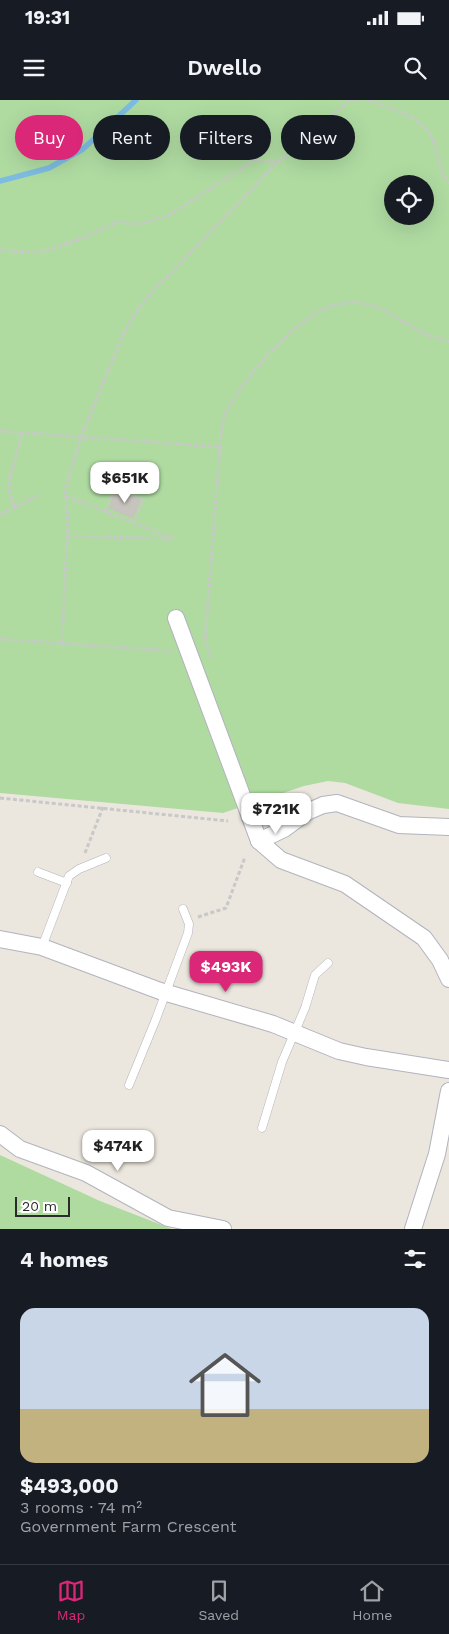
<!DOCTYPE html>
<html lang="en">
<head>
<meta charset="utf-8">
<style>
  body { margin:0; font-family:"Work Sans",sans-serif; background:#242831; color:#f1f3f6; height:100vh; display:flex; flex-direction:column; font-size:19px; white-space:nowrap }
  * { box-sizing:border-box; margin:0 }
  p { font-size:16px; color:#9ea1a6 }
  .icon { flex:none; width:28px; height:28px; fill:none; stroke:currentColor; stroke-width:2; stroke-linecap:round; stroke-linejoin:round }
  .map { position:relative; height:1129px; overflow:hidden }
  .drawer { display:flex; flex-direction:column; background:#171b24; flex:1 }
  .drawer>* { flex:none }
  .hud { position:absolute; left:15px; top:15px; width:420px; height:45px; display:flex; gap:10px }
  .fabs { position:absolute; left:384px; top:75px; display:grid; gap:10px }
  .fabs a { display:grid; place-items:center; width:50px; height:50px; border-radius:50%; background:#171b24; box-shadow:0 5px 20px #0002; font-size:25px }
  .scale { position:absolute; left:15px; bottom:12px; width:55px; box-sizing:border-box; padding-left:5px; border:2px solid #2b2b2b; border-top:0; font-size:14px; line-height:18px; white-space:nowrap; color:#2b2b2b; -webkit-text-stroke:4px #fff; paint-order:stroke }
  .price { position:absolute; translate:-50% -42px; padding:0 11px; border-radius:10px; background:#fff; color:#222; font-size:16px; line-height:32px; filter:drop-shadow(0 1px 2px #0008) }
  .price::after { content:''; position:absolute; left:50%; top:30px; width:15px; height:11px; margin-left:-8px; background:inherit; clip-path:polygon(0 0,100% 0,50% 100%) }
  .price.selected { background:#db2777; color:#fff }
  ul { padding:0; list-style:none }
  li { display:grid; align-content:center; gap:10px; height:265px; padding:0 20px }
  li span { display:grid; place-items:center; height:155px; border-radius:15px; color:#555 }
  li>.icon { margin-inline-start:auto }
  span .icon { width:90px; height:90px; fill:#fffc; stroke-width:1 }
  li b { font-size:21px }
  h2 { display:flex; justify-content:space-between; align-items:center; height:60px; padding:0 20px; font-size:21px }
  .chip { padding:0 18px; border-radius:22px; background:#171b24; box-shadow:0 5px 20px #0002; font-size:18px; line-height:45px }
  .chip.selected { background:#db2777; color:#fff }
  .status { display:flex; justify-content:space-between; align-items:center; height:35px; padding:0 25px; background:#171b24; direction:ltr }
  .status svg { height:14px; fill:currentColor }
  header { display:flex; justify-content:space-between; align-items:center; height:65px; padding:0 20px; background:#171b24; font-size:22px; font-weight:600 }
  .menu { display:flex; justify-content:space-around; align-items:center; height:70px; border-top:1px solid #363941; background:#171b24; font-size:14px; color:#9ea1a6 }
  .menu a { display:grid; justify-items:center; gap:2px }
  .menu .selected { color:#db2777 }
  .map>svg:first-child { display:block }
  .green { fill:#afdba1; fill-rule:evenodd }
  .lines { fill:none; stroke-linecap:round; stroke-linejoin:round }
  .stream { stroke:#7dbce1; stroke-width:5.5 }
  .building { fill:#c7c3be; stroke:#c6c3b8 }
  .lane-casing { stroke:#b2b3bd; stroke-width:9 }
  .street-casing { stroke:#b2b3bd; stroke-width:18 }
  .path { stroke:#c8c8c8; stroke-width:3; stroke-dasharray:4 2.5; stroke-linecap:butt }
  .lane { stroke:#fff; stroke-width:8 }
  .street { stroke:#fff; stroke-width:16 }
</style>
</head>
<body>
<div class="status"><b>19:31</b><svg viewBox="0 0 49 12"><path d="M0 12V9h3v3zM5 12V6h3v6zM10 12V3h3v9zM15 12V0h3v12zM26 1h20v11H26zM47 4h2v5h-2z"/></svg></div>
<header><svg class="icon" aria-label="menu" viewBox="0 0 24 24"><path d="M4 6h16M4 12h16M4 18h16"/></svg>Dwello<svg class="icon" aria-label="search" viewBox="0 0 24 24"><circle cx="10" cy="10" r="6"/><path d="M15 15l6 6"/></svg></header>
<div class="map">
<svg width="449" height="1129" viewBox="0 0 449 1129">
  <rect width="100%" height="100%" fill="#ebe7de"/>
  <!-- green -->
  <g class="green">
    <path d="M0,0h449v709l-51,-6 -53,-20 -17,-2 -24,5 -81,27 -223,-20zM392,84h33v32h-33z"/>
    <path d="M0,1055l100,46 72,28h-172z"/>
  </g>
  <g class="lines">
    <!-- stream -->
    <path class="stream" d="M0,81l49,-13 34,-19 53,-49"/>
  </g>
  <!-- building -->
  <path class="building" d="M116,391l24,9 -7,18 -24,-10z"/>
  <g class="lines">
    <defs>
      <g id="lane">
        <path d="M38,772l29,11"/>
        <path d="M42,847l27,-71 10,-7 27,-11"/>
        <path d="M129,985l27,-66 32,-86 1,-9 -6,-15"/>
        <path d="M262,1028l20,-66 23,-54 10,-33 13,-12"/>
      </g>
      <g id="street">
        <path d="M176,518l83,223 22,19 64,24 79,54 16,22 9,19"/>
        <path d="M259,741l25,-12 23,-17 16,-7 14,-2 62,22 50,2"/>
        <path d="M0,839l42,8 118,44 113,33 66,27 27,6 83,13"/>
        <path d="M0,1034l20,15 66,24 82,45 55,11"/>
        <path d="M413,1129l24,-75 12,-63"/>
      </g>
    </defs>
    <!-- lane casing -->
    <use href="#lane" class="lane-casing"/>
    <!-- street casing -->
    <use href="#street" class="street-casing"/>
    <!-- path -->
    <g class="path">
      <path d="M368,0c22,8 59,17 66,43 4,15 5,27 15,40"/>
      <path d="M0,150l38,3 45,-15 34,-16 23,2 29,-9 86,-55 23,2"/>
      <path d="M0,331l220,16 -15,193 6,17"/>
      <path d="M21,332c-2,29 -21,48 -6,75l25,-13"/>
      <path d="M220,347c1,-11 1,-23 6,-34 13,-29 63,-86 92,-101 13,-7 29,-11 44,-9 32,6 53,33 87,38"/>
      <path d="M66,396l109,43"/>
      <path d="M106,412l8,-23 29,10 -9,24"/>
      <path d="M0,415l15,-8"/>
      <path d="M68,436l104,3"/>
      <path d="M0,539l171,12"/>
      <path d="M62,543l6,-122 -3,-31 16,-53 43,-104 18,-30 136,-141 33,-24 37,-37 14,-1"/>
      <path d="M0,698l228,23"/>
      <path d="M85,753l18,-46"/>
      <path d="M198,817l28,-9 19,-51"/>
    </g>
    <!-- lane -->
    <use href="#lane" class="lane"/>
    <!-- street -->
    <use href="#street" class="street"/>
  </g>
</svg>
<div class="fabs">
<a><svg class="icon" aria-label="locate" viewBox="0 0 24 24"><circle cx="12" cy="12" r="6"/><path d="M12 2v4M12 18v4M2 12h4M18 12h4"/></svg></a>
</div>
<div class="scale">20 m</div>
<b class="price" style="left:125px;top:404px">$651K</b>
<b class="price" style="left:276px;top:735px">$721K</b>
<b class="price selected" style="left:226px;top:893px">$493K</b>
<b class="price" style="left:118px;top:1072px">$474K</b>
<div class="hud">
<a class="chip selected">Buy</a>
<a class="chip">Rent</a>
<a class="chip">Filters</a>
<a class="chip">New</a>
</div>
</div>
<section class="drawer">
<h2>4 homes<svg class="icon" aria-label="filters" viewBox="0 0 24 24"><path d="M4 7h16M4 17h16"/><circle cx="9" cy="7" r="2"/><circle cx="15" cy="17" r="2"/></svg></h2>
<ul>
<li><span style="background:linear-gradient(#c9d6e8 65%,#c2b280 0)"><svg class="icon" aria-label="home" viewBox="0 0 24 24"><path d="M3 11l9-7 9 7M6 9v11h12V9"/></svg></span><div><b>$493,000</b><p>3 rooms · 74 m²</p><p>Government Farm Crescent</p></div></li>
</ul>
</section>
<nav class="menu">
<a class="selected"><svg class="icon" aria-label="map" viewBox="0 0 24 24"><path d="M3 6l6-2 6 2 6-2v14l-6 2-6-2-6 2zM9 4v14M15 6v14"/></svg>Map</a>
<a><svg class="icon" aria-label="saved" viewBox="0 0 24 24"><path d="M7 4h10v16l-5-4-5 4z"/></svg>Saved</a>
<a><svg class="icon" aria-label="home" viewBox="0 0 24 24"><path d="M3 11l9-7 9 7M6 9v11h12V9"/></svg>Home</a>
</nav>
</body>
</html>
